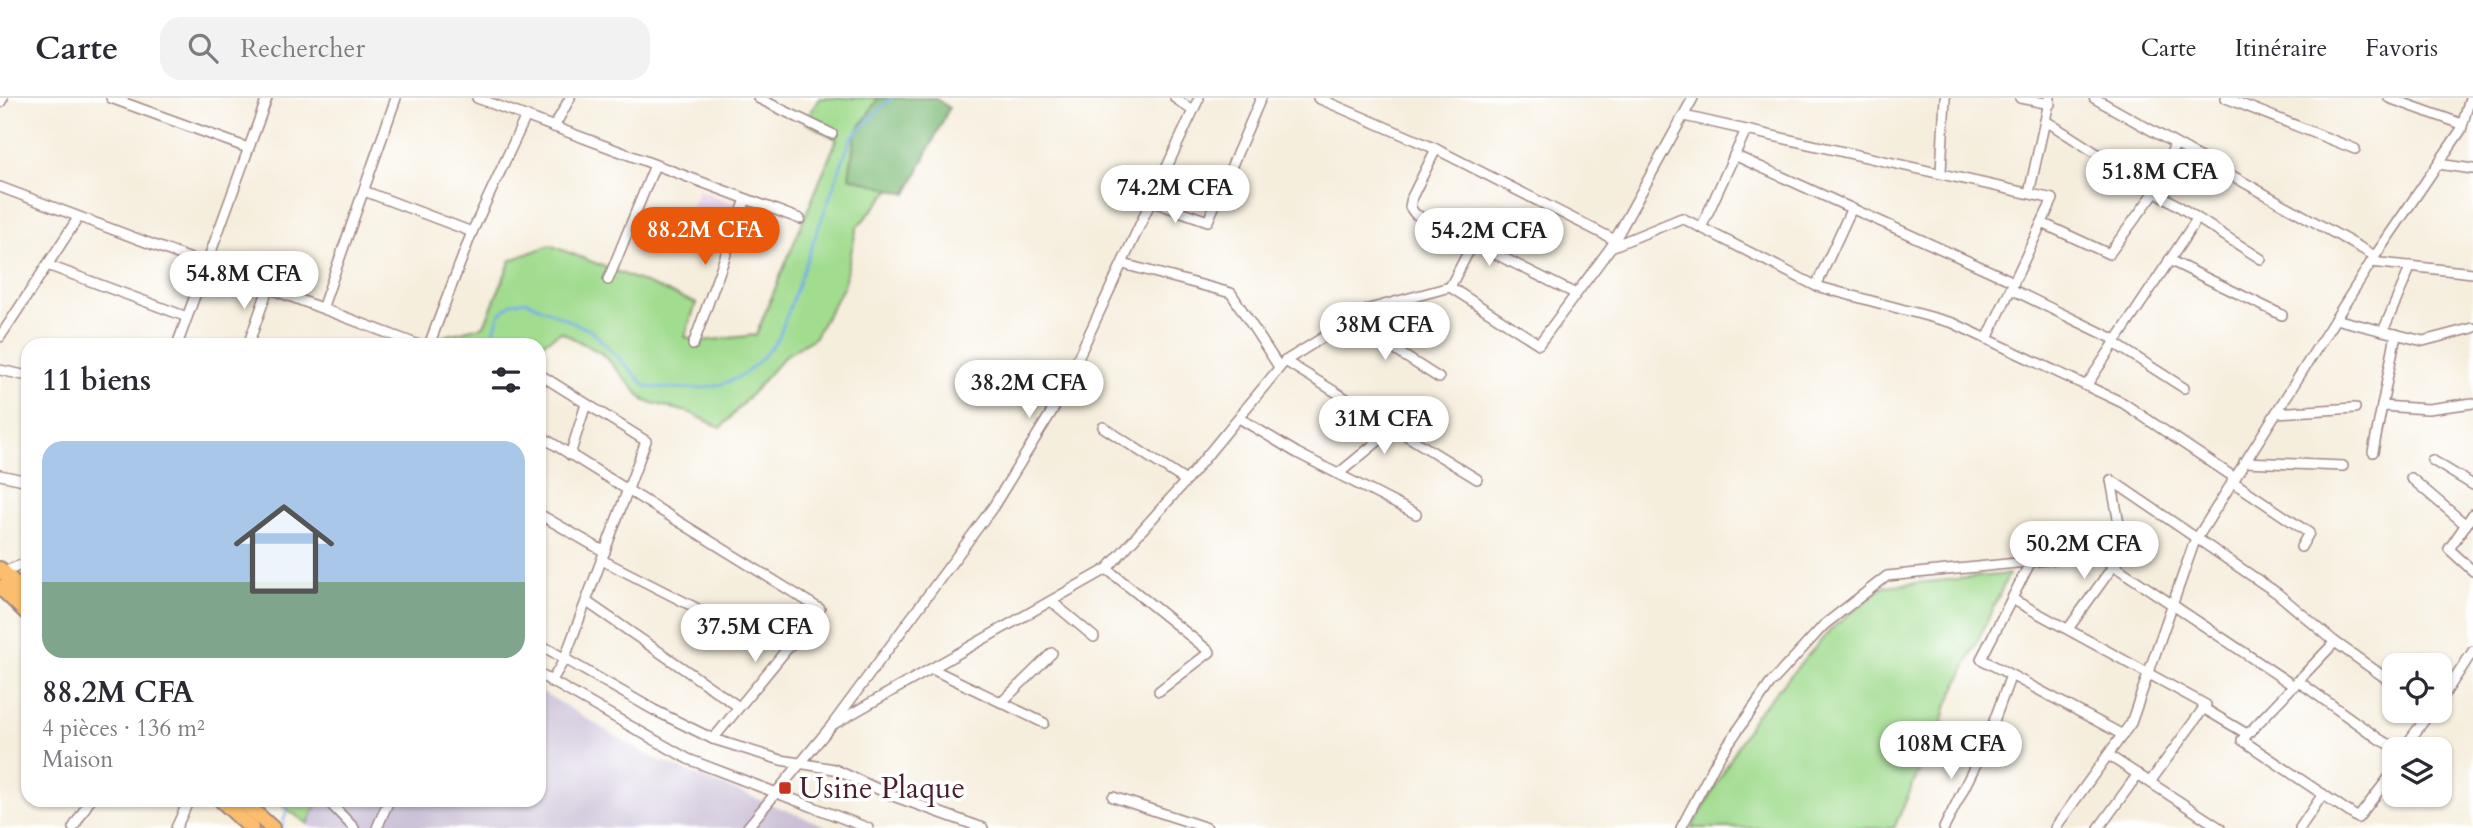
<!DOCTYPE html>
<html lang="fr">
<head>
<meta charset="utf-8">
<style>
  body { margin:0; font-family:Cardo,serif; background:#f2f2f3; color:#2b2b33; height:100vh; display:flex; flex-direction:column; font-size:26px; white-space:nowrap }
  * { box-sizing:border-box; margin:0 }
  p { font-size:23px; color:#7c7c81 }
  .icon { flex:none; width:38px; height:38px; fill:none; stroke:currentColor; stroke-width:2; stroke-linecap:round; stroke-linejoin:round }
  .map { position:relative; flex:1; overflow:hidden }
  .details { position:absolute; left:21px; top:240px; width:525px; height:469px; display:flex; flex-direction:column; background:#fff; border-radius:21px; box-shadow:0 2px 5px #0004 }
  .details>* { flex:none }
  .tools { position:absolute; left:2382px; top:555px; display:grid; gap:14px }
  .tools a { display:grid; place-items:center; width:70px; height:70px; border-radius:14px; background:#fff; box-shadow:0 2px 5px #0004; font-size:35px }
  .price { position:absolute; translate:-50% -60px; padding:0 16px; border-radius:24px; background:#fff; color:#222; font-size:23px; line-height:46px; filter:drop-shadow(0 2px 4px #0008) }
  .price::after { content:''; position:absolute; left:50%; top:42px; width:21px; height:16px; margin-left:-10px; background:inherit; clip-path:polygon(0 0,100% 0,50% 100%) }
  .price.selected { background:#ea580c; color:#fff }
  ul { padding:0; list-style:none }
  li { display:grid; align-content:center; gap:14px; height:371px; padding:0 21px }
  li span { display:grid; place-items:center; height:217px; border-radius:21px; color:#555 }
  li>.icon { margin-inline-start:auto }
  span .icon { width:126px; height:126px; fill:#fffc; stroke-width:1 }
  li b { font-size:30px }
  h2 { display:flex; justify-content:space-between; align-items:center; height:84px; padding:0 21px; font-size:30px }
  header { display:flex; align-items:center; gap:42px; box-sizing:border-box; height:98px; padding:0 35px; background:#fff; border-bottom:2px solid #e1e1e2 }
  header strong { font-size:33px }
  nav { display:flex; gap:38px; margin-inline-start:auto; font-size:24px }
  .search { width:490px; height:63px; background:#f2f2f3; display:flex; align-items:center; gap:18px; box-sizing:border-box; padding:0 24px; border-radius:21px; color:#7c7c81; font-size:26px }
  .map>svg:first-child { display:block }
  .built { fill:#ead1ec }
  .industrial { fill:#cabfd6 }
  .green { fill:#a1dc8f; stroke:#767e5d; stroke-width:2 }
  .forest { fill:#80bc7a; stroke:#656e52; stroke-width:2 }
  .lines { fill:none; stroke-linecap:round; stroke-linejoin:round }
  .stream { stroke:#76aee5; stroke-width:2.5 }
  .street-casing { stroke:#a08684; stroke-width:12 }
  .primary-casing { stroke:#a08684; stroke-width:18 }
  .street { stroke:#fff; stroke-width:9 }
  .primary { stroke:#fbbd6e; stroke-width:14 }
  .poi-dot { fill:#c8321e; stroke:#fff; stroke-width:2.5 }
  .labels { text-anchor:middle; stroke-width:7; stroke-linejoin:round; paint-order:stroke }
  .poi-label { font-size:30px; fill:#4a1f2b; stroke:#fff; text-anchor:start }
</style>
</head>
<body>
<header>
<strong>Carte</strong>
<div class="search"><svg class="icon" aria-label="search" viewBox="0 0 24 24"><circle cx="10" cy="10" r="6"/><path d="M15 15l6 6"/></svg>Rechercher</div>
<nav><a>Carte</a><a>Itinéraire</a><a>Favoris</a></nav>
</header>
<div class="map">
<svg width="2473" height="730" viewBox="0 0 2473 730">
  <rect width="100%" height="100%" fill="#fff"/>
  <filter id="ink" filterUnits="userSpaceOnUse"><feTurbulence type="fractalNoise" baseFrequency=".0143" numOctaves="2"/><feDisplacementMap in="SourceGraphic" scale="14" xChannelSelector="R" yChannelSelector="G"/><feConvolveMatrix kernelMatrix="1 2 1 2 8 2 1 2 1" color-interpolation-filters="sRGB"/></filter>
  <filter id="wash" filterUnits="userSpaceOnUse"><feTurbulence type="fractalNoise" baseFrequency=".00686" numOctaves="4" result="noise"/><feDisplacementMap in="SourceGraphic" scale="28" xChannelSelector="R" yChannelSelector="G"/><feGaussianBlur stdDeviation="1.57" result="paint"/><feColorMatrix in="noise" values="0 0 0 0 0 0 0 0 0 0 0 0 0 0 0 0 0 1.4 0 .05"/><feComposite in="paint" operator="in"/></filter>
  <g filter="url(#wash)">
    <rect width="100%" height="100%" fill="#f6eedd"/>
    <!-- built -->
    <path class="built" d="M698,92l41,16 -14,36 -40,-15z"/>
    <!-- industrial -->
    <path class="industrial" d="M539,592l112,67 180,71h-519l-4,-4 10,-24h221z"/>
    <!-- green -->
    <g class="green">
      <path d="M819,0h103l-31,91 -34,38 -14,61 -29,50 -29,18 -64,72 -30,-15 -46,-12 -42,-47 -42,-22 -22,13h-98l3,-9 40,-10 27,-66 39,-15 146,58 -11,34 17,4 54,-6 81,-196 -32,-17z"/>
      <path d="M2009,476l-63,134 -8,32 -5,-1 -39,89h-202l62,-111 78,-89 53,-42z"/>
      <path d="M274,702h44l-10,24z"/>
    </g>
    <!-- forest -->
    <path class="forest" d="M878,0h57l14,10 -42,86 -58,-17 6,-42z"/>
    <g class="lines">
      <!-- stream -->
      <g class="stream">
        <path d="M490,247l9,-30 13,-12 14,-2 66,30 55,56c63,4 93,5 132,-50l72,-199 40,-40"/>
        <path d="M282,730l7,-28"/>
      </g>
    </g>
  </g>
  <g filter="url(#ink)">
    <g class="lines">
      <defs>
        <g id="street">
          <path d="M111,0l137,50"/>
          <path d="M477,0l323,121"/>
          <path d="M758,0l74,36"/>
          <path d="M1175,0l18,13"/>
          <path d="M1318,0l118,51 179,91"/>
          <path d="M2020,0l30,6"/>
          <path d="M2094,0l281,158 86,-126 9,-32"/>
          <path d="M2226,0l129,51"/>
          <path d="M2389,0l73,26"/>
          <path d="M0,5l3,-5"/>
          <path d="M1684,18l369,83 -66,140"/>
          <path d="M2046,23l215,138"/>
          <path d="M554,29l16,-29"/>
          <path d="M1436,51l-24,48 -2,10 5,7 161,80"/>
          <path d="M1734,57l280,127"/>
          <path d="M2438,66l35,5"/>
          <path d="M1941,74l4,-74"/>
          <path d="M0,89l419,158"/>
          <path d="M364,93l108,41"/>
          <path d="M2029,95l21,-95"/>
          <path d="M1153,104l55,19 53,-123"/>
          <path d="M2042,125l67,31 45,-61 21,-49"/>
          <path d="M1701,130l45,-98"/>
          <path d="M1611,149l71,-29 134,68 137,37 170,80 112,75"/>
          <path d="M2169,162l113,55"/>
          <path d="M2371,164l102,11"/>
          <path d="M1123,166l108,29 48,74"/>
          <path d="M47,167l140,52"/>
          <path d="M608,182l47,-115"/>
          <path d="M1816,188l35,-76"/>
          <path d="M1450,189l23,-44"/>
          <path d="M2011,191l105,51"/>
          <path d="M323,208l73,-208"/>
          <path d="M2335,221l88,22 50,-13"/>
          <path d="M1348,222l91,58"/>
          <path d="M2383,233l28,-65"/>
          <path d="M0,239l78,-119"/>
          <path d="M2114,245l70,45"/>
          <path d="M177,247l90,-247"/>
          <path d="M248,247l21,-59"/>
          <path d="M429,247l43,-113 54,-116"/>
          <path d="M693,247l53,-146"/>
          <path d="M1285,263l192,118"/>
          <path d="M0,272l28,6"/>
          <path d="M539,276l107,67 -82,219 -13,22"/>
          <path d="M2086,288l111,-167"/>
          <path d="M2382,308l46,3 45,-6"/>
          <path d="M2276,315l79,-5"/>
          <path d="M1239,320l58,35 119,61"/>
          <path d="M1103,329l83,54"/>
          <path d="M539,337l281,174 -107,130"/>
          <path d="M2373,354l23,-118"/>
          <path d="M570,357l16,-51"/>
          <path d="M2432,362l41,25"/>
          <path d="M2244,364l99,4"/>
          <path d="M1338,376l73,-60"/>
          <path d="M0,377l28,6"/>
          <path d="M2411,380l55,47"/>
          <path d="M2111,382l166,113 58,49 59,42"/>
          <path d="M2232,383l77,52 -8,14"/>
          <path d="M539,416l66,38"/>
          <path d="M2473,416l-24,35 24,22"/>
          <path d="M602,462l147,75"/>
          <path d="M2030,465l-49,96 142,76"/>
          <path d="M1107,471l103,83 -51,39"/>
          <path d="M4,474l24,-10"/>
          <path d="M2012,501l194,106 -56,77"/>
          <path d="M1051,503l43,36"/>
          <path d="M587,504l152,105"/>
          <path d="M2068,531l56,-78 -13,-71"/>
          <path d="M2335,544l-93,98 116,78 36,-47"/>
          <path d="M539,546l115,66 59,29 68,21 53,9 59,27 90,32"/>
          <path d="M932,571l112,54"/>
          <path d="M539,576l149,85 180,69"/>
          <path d="M2298,583l81,58 20,10"/>
          <path d="M1003,603l49,-48"/>
          <path d="M2440,603l33,-50"/>
          <path d="M2203,610l44,26"/>
          <path d="M832,627l275,-156 79,-88 99,-120 84,-52 81,-22 89,57 72,-97 82,-149"/>
          <path d="M2403,651l29,-39"/>
          <path d="M2108,657l112,73"/>
          <path d="M1113,699l94,31"/>
          <path d="M327,702l27,28"/>
          <path d="M73,730l17,-28"/>
          <path d="M176,730l13,-28"/>
          <path d="M377,730l12,-28"/>
          <path d="M747,730l85,-103 161,-218 64,-104 142,-305"/>
          <path d="M1681,730l36,-68 53,-76 54,-59 63,-49 211,-21 196,131"/>
          <path d="M1944,730l40,-80 27,-73"/>
          <path d="M2055,730l76,-105 63,-180 181,-287"/>
          <path d="M2099,730l39,-54"/>
          <path d="M2300,730l23,-34"/>
        </g>
        <g id="primary">
          <path d="M0,471l28,27"/>
          <path d="M0,489l28,27"/>
          <path d="M221,702l30,28"/>
          <path d="M241,702l31,28"/>
        </g>
      </defs>
      <!-- street casing -->
      <use href="#street" class="street-casing"/>
      <!-- primary casing -->
      <use href="#primary" class="primary-casing"/>
      <!-- street -->
      <use href="#street" class="street"/>
      <!-- primary -->
      <use href="#primary" class="primary"/>
    </g>
  </g>
  <!-- markers -->
  <rect class="poi-dot" x="778" y="683" width="14" height="14" rx="3.5"/>
  <g class="labels">
    <!-- poi labels -->
    <g class="poi-label">
      <text x="799" y="700">Usine Plaque</text>
    </g>
  </g>
</svg>
<div class="tools">
<a><svg class="icon" aria-label="locate" viewBox="0 0 24 24"><circle cx="12" cy="12" r="6"/><path d="M12 2v4M12 18v4M2 12h4M18 12h4"/></svg></a>
<a><svg class="icon" aria-label="layers" viewBox="0 0 24 24"><path d="M12 4l9 5-9 5-9-5zM3 14l9 5 9-5"/></svg></a>
</div>
<b class="price" style="left:2160px;top:111px">51.8M CFA</b>
<b class="price" style="left:1175px;top:127px">74.2M CFA</b>
<b class="price selected" style="left:705px;top:169px">88.2M CFA</b>
<b class="price" style="left:1489px;top:170px">54.2M CFA</b>
<b class="price" style="left:244px;top:213px">54.8M CFA</b>
<b class="price" style="left:1385px;top:264px">38M CFA</b>
<b class="price" style="left:1029px;top:322px">38.2M CFA</b>
<b class="price" style="left:1384px;top:358px">31M CFA</b>
<b class="price" style="left:2084px;top:483px">50.2M CFA</b>
<b class="price" style="left:755px;top:566px">37.5M CFA</b>
<b class="price" style="left:1951px;top:683px">108M CFA</b>
<section class="details">
<h2>11 biens<svg class="icon" aria-label="filters" viewBox="0 0 24 24"><path d="M4 7h16M4 17h16"/><circle cx="9" cy="7" r="2"/><circle cx="15" cy="17" r="2"/></svg></h2>
<ul>
<li><span style="background:linear-gradient(#a9c7e8 65%,#7fa58c 0)"><svg class="icon" aria-label="home" viewBox="0 0 24 24"><path d="M3 11l9-7 9 7M6 9v11h12V9"/></svg></span><div><b>88.2M CFA</b><p>4 pièces · 136 m²</p><p>Maison</p></div></li>
</ul>
</section>
</div>
</body>
</html>
